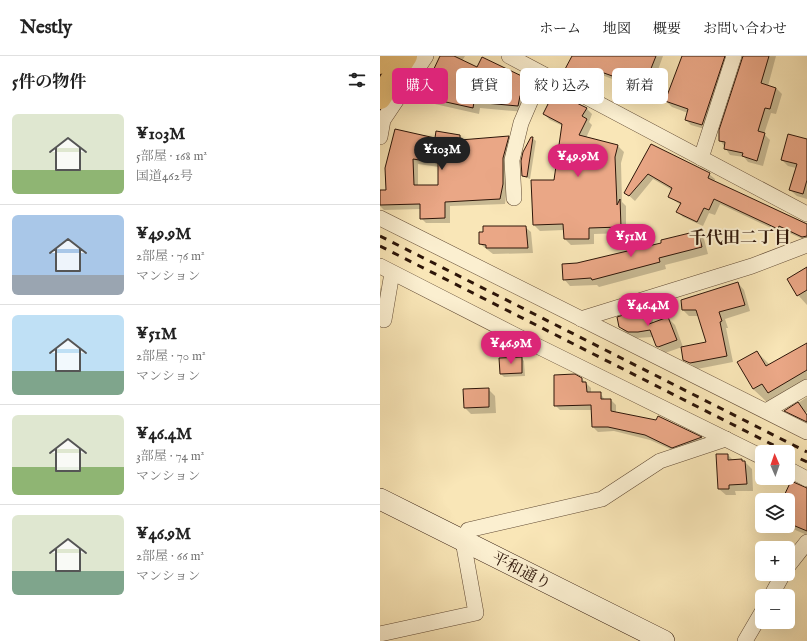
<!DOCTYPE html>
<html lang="ja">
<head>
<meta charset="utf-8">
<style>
  body { margin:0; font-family:"IM FELL English","Noto Serif JP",serif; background:#f2f2f2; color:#222; height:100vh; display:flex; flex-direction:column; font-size:15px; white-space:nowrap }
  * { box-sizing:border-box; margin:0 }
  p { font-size:13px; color:#767676 }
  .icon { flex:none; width:22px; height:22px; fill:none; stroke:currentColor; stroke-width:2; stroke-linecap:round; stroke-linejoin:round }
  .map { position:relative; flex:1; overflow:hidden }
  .panel { display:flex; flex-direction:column; background:#fff; width:380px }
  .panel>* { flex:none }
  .banner { position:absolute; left:12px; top:12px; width:355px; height:36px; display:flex; gap:8px }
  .needle { width:26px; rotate:358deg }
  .tools { position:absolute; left:375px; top:389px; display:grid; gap:8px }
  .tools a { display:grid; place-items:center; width:40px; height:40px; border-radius:6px; background:#fff; box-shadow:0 4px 16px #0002; font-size:20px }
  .price { position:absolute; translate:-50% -34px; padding:0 9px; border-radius:14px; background:#db2777; color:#fff; font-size:13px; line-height:26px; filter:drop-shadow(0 1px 2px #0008) }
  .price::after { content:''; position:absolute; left:50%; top:24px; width:12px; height:9px; margin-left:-6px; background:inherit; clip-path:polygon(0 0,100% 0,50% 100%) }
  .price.active { background:#222; color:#fff }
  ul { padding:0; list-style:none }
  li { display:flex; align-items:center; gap:12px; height:100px; padding:0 12px }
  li+li { border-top:1px solid #e0e0e0 }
  li span { display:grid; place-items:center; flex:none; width:112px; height:80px; border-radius:6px; color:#555 }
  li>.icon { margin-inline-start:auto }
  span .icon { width:48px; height:48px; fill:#fffc; stroke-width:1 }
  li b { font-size:17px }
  h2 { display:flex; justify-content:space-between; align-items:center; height:48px; padding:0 12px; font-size:17px }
  .pill { padding:0 14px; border-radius:6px; background:#fff; box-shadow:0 4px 16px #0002; font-size:14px; line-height:36px }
  .pill.active { background:#db2777; color:#fff }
  header { display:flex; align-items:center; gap:24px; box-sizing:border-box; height:56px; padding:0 20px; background:#fff; border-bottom:1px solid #e0e0e0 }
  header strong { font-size:19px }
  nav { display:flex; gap:22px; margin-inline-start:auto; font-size:14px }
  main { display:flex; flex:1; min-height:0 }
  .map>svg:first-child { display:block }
  .shadow { fill:#0003; fill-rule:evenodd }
  .building { fill:#eaa786; stroke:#2e1609; fill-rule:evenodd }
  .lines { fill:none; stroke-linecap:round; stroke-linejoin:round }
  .street-casing { stroke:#614a34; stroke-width:16 }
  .secondary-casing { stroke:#2e1609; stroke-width:22 }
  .highway-casing { stroke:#2e1609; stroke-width:24 }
  .street { stroke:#fbefd0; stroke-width:15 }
  .secondary { stroke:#fbefd0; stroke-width:21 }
  .highway { stroke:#ecc37c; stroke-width:22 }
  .rail { stroke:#2e1609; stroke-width:3; stroke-dasharray:7 7; stroke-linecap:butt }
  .labels { text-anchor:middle; stroke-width:4; stroke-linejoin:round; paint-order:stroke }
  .street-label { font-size:16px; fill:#2e1609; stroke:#fbefd0 }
  .neighbourhood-label { font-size:17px; font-weight:bold; fill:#2e1609; stroke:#fbefd0 }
</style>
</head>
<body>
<header>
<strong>Nestly</strong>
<nav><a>ホーム</a><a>地図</a><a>概要</a><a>お問い合わせ</a></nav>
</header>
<main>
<section class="panel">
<h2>5件の物件<svg class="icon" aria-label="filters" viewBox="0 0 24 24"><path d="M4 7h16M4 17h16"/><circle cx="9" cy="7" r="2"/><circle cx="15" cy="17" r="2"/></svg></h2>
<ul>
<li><span style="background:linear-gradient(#dfe7d0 70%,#8fb573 0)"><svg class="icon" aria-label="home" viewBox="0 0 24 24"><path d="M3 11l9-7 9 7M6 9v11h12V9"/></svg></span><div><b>¥103M</b><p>5部屋 · 168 m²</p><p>国道462号</p></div></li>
<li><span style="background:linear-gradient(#a9c7e8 75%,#9aa5b1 0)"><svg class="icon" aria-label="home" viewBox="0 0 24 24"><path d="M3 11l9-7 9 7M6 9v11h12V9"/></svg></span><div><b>¥49.9M</b><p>2部屋 · 76 m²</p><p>マンション</p></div></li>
<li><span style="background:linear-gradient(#bfe0f5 70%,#7fa58c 0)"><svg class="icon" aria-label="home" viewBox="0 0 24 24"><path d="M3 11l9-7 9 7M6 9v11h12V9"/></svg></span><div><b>¥51M</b><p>2部屋 · 70 m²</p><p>マンション</p></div></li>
<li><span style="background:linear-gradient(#dfe7d0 65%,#8fb573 0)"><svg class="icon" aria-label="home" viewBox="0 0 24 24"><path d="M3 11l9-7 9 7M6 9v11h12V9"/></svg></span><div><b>¥46.4M</b><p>3部屋 · 74 m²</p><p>マンション</p></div></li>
<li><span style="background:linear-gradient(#dfe7d0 70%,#7fa58c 0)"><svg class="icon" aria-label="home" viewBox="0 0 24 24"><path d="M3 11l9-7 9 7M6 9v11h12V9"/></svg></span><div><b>¥46.9M</b><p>2部屋 · 66 m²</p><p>マンション</p></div></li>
</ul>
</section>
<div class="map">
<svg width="427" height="585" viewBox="0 0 427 585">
  <rect width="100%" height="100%" fill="#f9e6b7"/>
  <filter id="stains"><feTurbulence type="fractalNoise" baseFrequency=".005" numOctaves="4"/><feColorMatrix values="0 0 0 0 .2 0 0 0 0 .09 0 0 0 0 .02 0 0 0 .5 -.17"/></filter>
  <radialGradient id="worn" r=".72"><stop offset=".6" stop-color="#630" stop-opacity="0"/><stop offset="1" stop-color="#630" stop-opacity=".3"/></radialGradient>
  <!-- shadow -->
  <g class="shadow">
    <path d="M61,0h24l-3,5 15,7 52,13 6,6 -11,25 -44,-4 -1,6 -53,-12 -6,-7z"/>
    <path d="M193,0h90l-9,25 -19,-6 -4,11 -32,-12 -4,13 -12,-3 -17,-13z"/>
    <path d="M302,0h52l-26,74 -17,-5 -5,-5 2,-7 -16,-6 -6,-6z"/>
    <path d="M364,0h32l-8,30 8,2 6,6 -6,20 -5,-1 -7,21 6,6 -7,26 -15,-4 -4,-5 -14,-2 -10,-15z"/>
    <path d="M206,52l6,6 -3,8 3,3 -6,13 32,8 6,6 -3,11 1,39 4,4v27l-32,1v10l-23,1 -6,-6 -1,-9 -24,1 -6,-6 21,-44 8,-55 -13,-6 -6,-6z"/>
    <path d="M80,80l4,5 44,-4 5,5 -8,62 -55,2v17h-24l-5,-5v-9l-37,1 -4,-4v-15l7,-1 -1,-21 50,-30zM38,108l21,3 1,19h-22z"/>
    <path d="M152,82l4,3 -6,38 -7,-3z"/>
    <path d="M427,84v59l-10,-3 -7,-6 6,-22 -8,-2 -6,-6z"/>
    <path d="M271,90l58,28 6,5 -1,3 93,43v16l-22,-10 -1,3 -64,-30 -5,11 -6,-2 -6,13 -20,-9 -5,-5 3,-7 -12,-8 3,-7 -19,-11 -18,22 -10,-9z"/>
    <path d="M145,171l6,5 2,21 -40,1 -13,-10z"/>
    <path d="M317,176l7,7 4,15 -43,11 1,4 -67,18 -2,-2 -27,1 -6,-7 13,-15 85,-21z"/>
    <path d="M427,212v37l-9,-10z"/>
    <path d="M358,227l6,7 6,21 -25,8 3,9h-2l7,34 -36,7 -13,-10 -2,-12 -17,6 -9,-8 -3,-8 -18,1 -8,-4 -7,-7 25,-17 7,6 1,7 15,-5 7,7 8,22 25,-4 -9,-27h-10l-6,-6z"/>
    <path d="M0,232l7,6 -7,27z"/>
    <path d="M427,288v51l-38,9 -16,-15 4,-37 13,13z"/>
    <path d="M141,302l3,3 1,15 -21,1 -3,-3z"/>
    <path d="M202,323l9,9v5h9l5,7h6l5,5v8l41,9 2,-5 43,21 4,4 -29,10 -27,-12 -36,-9 -16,1 -5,-5v-17h-33l-5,-5z"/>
    <path d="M108,333l7,7 1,17 -25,1 -6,-6z"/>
    <path d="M427,341v15h-1l1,11 -17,-8 -4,-4z"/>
    <path d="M348,399l5,5h8l4,2 7,7 1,22h-18l1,4h-10l-7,-6z"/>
    <path d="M427,434v45l-21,-9h2v-26h-4z"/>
  </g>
  <!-- building -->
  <g class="building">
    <path d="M60,0h14l23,11 5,-10 48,23 -10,16 -2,10 -44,-4 -1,6 -54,-12 3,-19 3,-3 6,1z"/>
    <path d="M192,0h84l-8,20 -19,-6 -3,11 -33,-12 -4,13 -13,-4 1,-3 -13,-4z"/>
    <path d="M302,0h43l-23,69 -17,-5 3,-11 -23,-8z"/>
    <path d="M363,0h26l-8,27 15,5 -6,21 -5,-1 -7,23 7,2 -8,28 -15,-5 1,-3 -19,-4 1,-7 -6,-1v-11z"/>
    <path d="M174,36l33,16 -5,8 5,3 -8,16 39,10 -3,12 2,48 3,-6 1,28 -32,1v11h-25l-1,-15 -30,1 -2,-45h23l8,-56 -19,-10z"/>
    <path d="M15,73l40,9 1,-7 24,4v5l49,-4 -6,22v26l-3,15 -55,3v16l-25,1v-15l-40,1v-15h6l-1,-22zM33,103l25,4v22h-24z"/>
    <path d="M408,78l19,5v41l-4,14 -14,-4 8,-26 -16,-4z"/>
    <path d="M151,81h2l-6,40 -5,-1 -1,-15 2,-9z"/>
    <path d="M271,88l59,29 -2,5 99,46v12l-5,1 -23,-11 -1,3 -64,-30 -5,11 -5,-2 -7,14 -21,-10 5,-9 -13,-6 4,-9 -24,-14 -19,22 -5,-3z"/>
    <path d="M103,170h43l2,22h-42v-3l-7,-1v-12h4z"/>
    <path d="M318,175l4,16 -43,11 1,4 -68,18 -1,-2 -28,2 -1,-16 15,-1 84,-20v-3z"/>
    <path d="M427,211v23l-10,6 -10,-17z"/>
    <path d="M358,226l7,23 -26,7 3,9 -2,1 7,34 -37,7 -7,-3 -2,-13 25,-5 -10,-32h-14l-1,-10z"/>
    <path d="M266,252l3,16 19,-7 9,23 -19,7 -2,-1 -6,-16 -12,2h-10l-9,-5 -2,-10z"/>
    <path d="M427,287v27l-39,23 -6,-9 -9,5 -16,-27 20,-11 9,15z"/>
    <path d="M142,301v16l-22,1 -1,-16z"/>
    <path d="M195,318l7,4v4h4l1,10h14v7h10v12l45,9 2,-4 44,21 -30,11 -27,-13 -37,-8h-16l-1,-22 -37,1v-31z"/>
    <path d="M109,332v19l-25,1 -1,-19z"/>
    <path d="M418,346l9,13v7l-23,-11z"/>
    <path d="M336,398h12v6l14,-1v2h3l2,23 -18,1v4h-11z"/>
    <path d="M411,425l16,7v43l-19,-8v-23h-6z"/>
  </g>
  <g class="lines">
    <defs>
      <g id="street">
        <path d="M129,0l298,158"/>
        <path d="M0,81l3,-17 43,-64"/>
        <path d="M321,102l33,-102"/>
        <path d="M134,142l-2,-38 9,-37 21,-49"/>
        <path d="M0,162l427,214"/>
        <path d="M0,210l139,71 243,120"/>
        <path d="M201,263l171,-53 55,-21"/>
        <path d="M4,264l8,-47"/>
        <path d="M386,355l41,-24"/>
        <path d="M408,413l19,10"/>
        <path d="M408,510l19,-24"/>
        <path d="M391,540l12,-22"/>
        <path d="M0,578l96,-21 -13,-72 5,-11 134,-31 58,-38 66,-22"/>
        <path d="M365,585l17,-29"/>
      </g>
      <path id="secondary" d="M0,443l284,142"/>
      <g id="highway">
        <path d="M0,7l4,-7"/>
        <path d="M0,42l26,-42"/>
      </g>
    </defs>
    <!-- street casing -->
    <use href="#street" class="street-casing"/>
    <!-- secondary casing -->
    <use href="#secondary" class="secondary-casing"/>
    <!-- highway casing -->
    <use href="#highway" class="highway-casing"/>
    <!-- street -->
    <use href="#street" class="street"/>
    <!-- secondary -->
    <use href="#secondary" class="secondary"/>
    <!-- highway -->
    <use href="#highway" class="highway"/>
    <!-- rail -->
    <g class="rail">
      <path d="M0,180l427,216"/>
      <path d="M0,190l407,206"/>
      <path d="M408,397l19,9"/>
    </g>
  </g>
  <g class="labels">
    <!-- street labels -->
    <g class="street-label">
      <text transform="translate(142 514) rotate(27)" y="6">平和通り</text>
    </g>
    <!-- neighbourhood labels -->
    <g class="neighbourhood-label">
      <text x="360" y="187">千代田二丁目</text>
    </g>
  </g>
  <rect width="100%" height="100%" filter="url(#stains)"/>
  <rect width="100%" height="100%" fill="url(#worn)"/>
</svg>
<div class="tools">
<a><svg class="needle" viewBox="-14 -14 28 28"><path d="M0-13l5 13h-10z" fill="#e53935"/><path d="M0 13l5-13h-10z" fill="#767676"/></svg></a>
<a><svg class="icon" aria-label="layers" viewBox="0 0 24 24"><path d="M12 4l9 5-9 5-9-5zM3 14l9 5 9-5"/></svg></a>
<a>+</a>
<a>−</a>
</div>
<b class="price active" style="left:62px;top:115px">¥103M</b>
<b class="price" style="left:198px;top:122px">¥49.9M</b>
<b class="price" style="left:251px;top:202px">¥51M</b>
<b class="price" style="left:268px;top:271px">¥46.4M</b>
<b class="price" style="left:131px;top:309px">¥46.9M</b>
<div class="banner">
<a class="pill active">購入</a>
<a class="pill">賃貸</a>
<a class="pill">絞り込み</a>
<a class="pill">新着</a>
</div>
</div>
</main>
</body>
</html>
